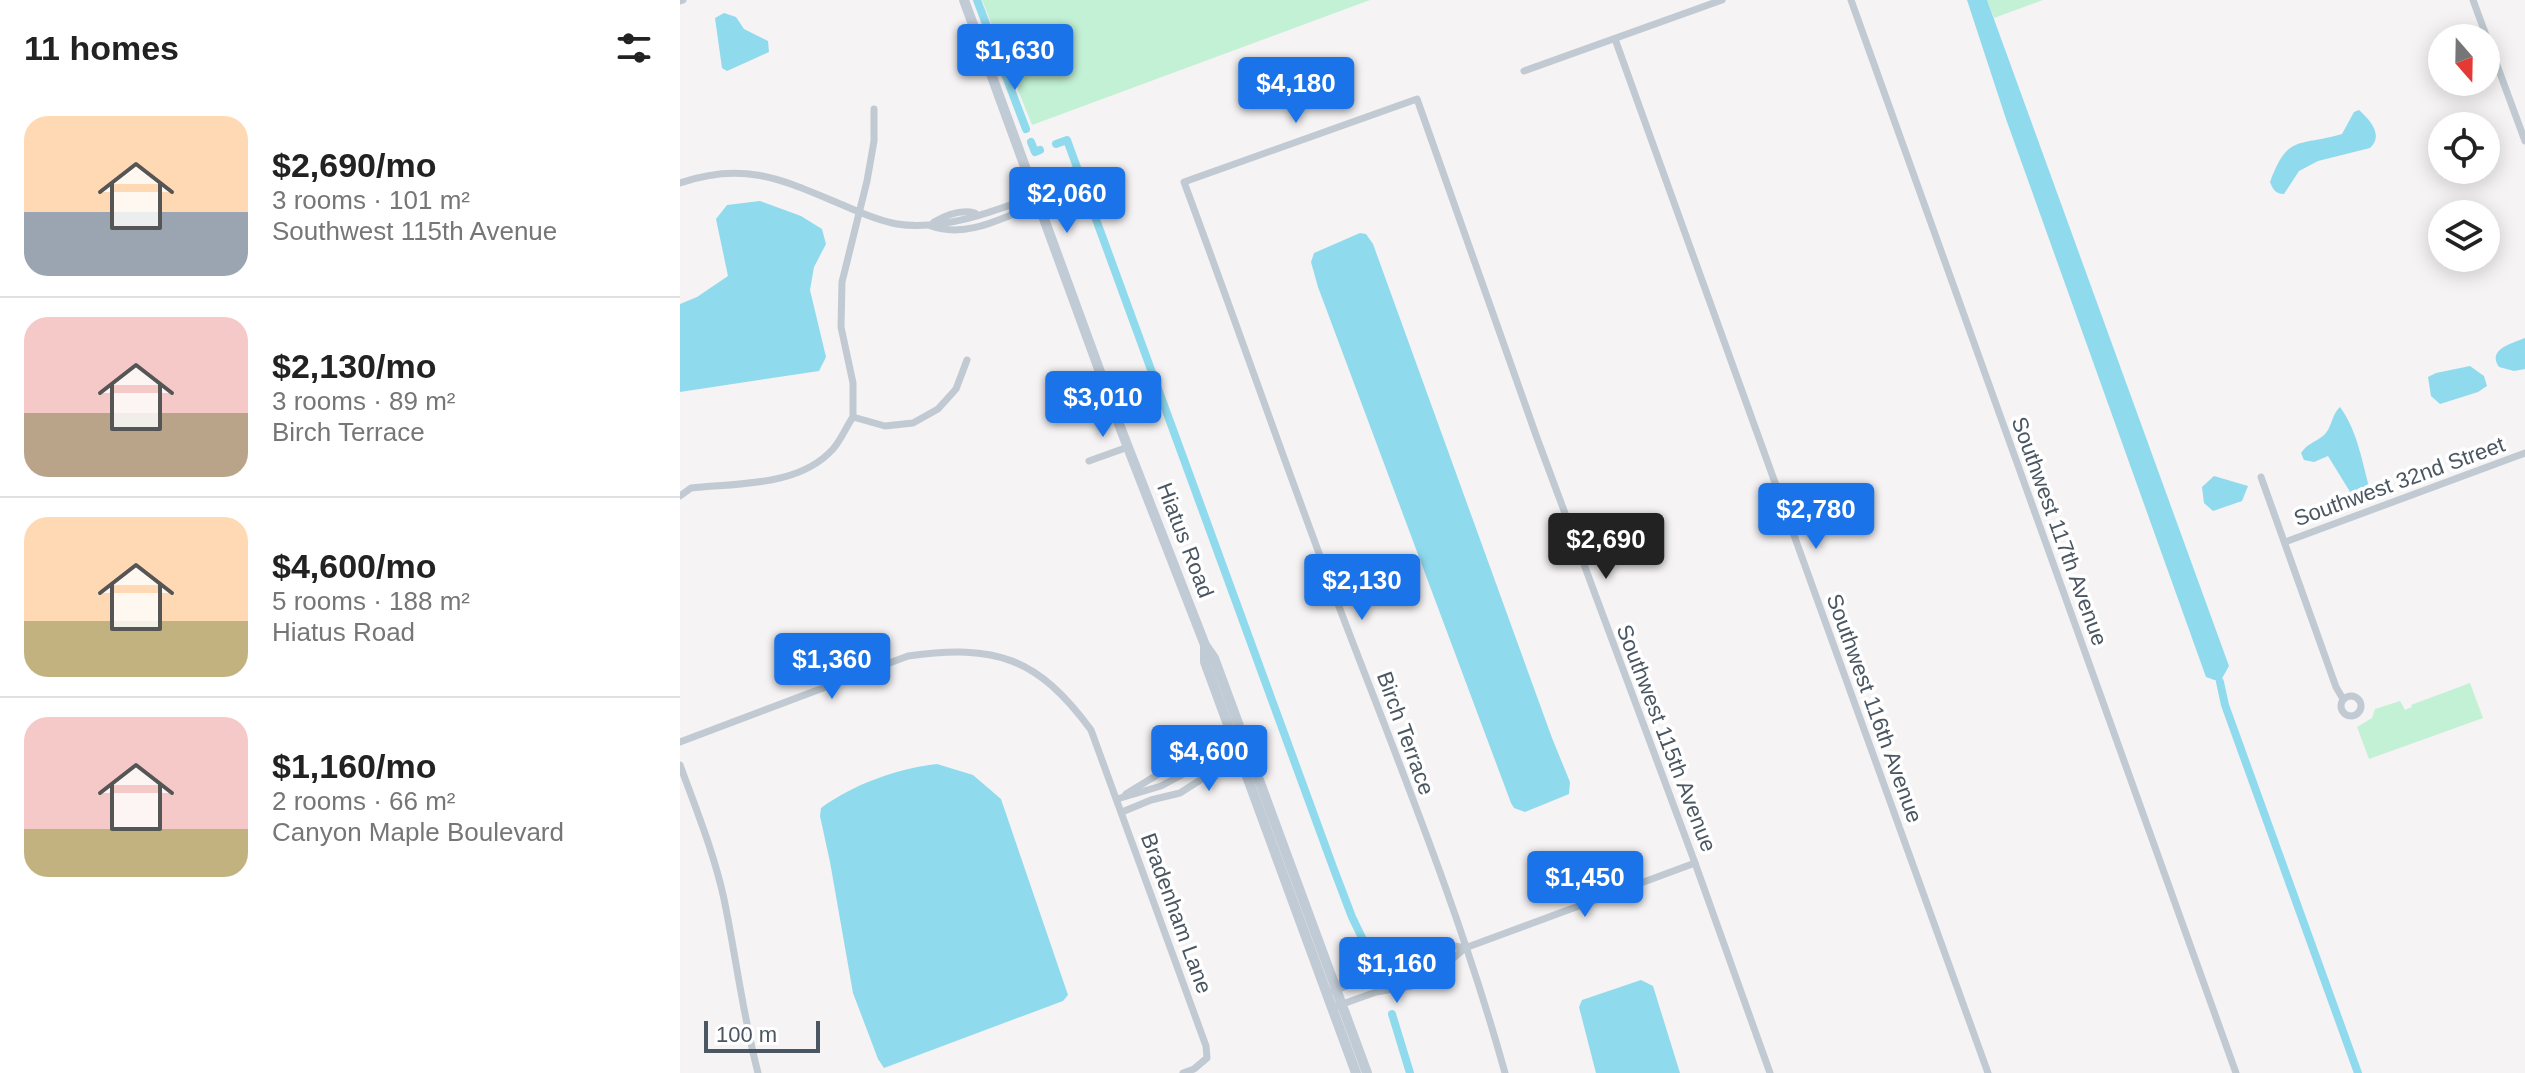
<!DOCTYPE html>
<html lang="en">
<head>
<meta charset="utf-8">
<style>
  body { margin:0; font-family:Arial,sans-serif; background:#f6f6f6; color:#222; height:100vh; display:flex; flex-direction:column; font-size:30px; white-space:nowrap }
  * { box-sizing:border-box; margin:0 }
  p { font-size:26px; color:#767676 }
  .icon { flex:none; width:44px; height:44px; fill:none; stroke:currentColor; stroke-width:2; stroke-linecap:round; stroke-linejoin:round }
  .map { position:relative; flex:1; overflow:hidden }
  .panel { display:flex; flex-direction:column; background:#fff; width:680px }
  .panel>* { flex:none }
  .needle { width:52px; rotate:160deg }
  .tools { position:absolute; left:1748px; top:24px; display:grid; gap:16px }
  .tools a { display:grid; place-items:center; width:72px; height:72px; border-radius:50%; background:#fff; box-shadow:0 4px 20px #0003; font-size:40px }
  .scale { position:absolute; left:24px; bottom:20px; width:116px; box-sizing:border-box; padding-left:8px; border:4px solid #4a5661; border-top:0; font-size:22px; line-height:28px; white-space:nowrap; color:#4a5661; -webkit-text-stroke:6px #fff; paint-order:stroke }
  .price { position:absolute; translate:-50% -68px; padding:0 18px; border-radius:8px; background:#1a73e8; color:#fff; font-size:26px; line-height:52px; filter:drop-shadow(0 2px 4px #0008) }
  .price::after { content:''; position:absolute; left:50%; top:48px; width:24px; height:18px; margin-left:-12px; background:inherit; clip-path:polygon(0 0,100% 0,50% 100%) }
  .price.on { background:#222; color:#fff }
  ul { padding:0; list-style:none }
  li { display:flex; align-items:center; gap:24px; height:200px; padding:0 24px }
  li+li { border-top:2px solid #e0e0e0 }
  li span { display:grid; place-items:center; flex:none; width:224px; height:160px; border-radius:24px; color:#555 }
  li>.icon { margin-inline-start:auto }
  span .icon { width:96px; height:96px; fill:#fffc; stroke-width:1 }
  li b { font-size:34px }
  h2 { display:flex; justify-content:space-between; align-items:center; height:96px; padding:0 24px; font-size:34px }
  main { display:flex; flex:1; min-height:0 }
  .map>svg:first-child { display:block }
  .green { fill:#c3f1d5 }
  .water { fill:#90daee }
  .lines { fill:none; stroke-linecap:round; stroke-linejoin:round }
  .canal { stroke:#90daee; stroke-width:8 }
  .street { stroke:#c1cad2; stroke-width:7 }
  .secondary { stroke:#c1cbd6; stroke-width:10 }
  .labels { text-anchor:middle; stroke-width:7; stroke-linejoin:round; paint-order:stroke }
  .street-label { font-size:22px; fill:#4a5661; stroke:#fff }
</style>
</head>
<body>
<main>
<section class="panel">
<h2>11 homes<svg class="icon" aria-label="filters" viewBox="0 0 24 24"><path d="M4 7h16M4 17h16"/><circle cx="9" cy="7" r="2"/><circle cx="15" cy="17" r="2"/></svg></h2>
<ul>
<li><span style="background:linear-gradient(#ffd9b3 60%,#9aa5b1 0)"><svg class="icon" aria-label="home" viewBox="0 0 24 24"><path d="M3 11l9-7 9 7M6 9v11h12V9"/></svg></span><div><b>$2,690/mo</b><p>3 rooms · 101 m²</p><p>Southwest 115th Avenue</p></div></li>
<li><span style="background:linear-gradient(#f6c9c9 60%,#b9a48a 0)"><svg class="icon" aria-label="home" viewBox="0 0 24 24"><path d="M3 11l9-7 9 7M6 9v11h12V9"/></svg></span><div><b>$2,130/mo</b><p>3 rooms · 89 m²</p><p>Birch Terrace</p></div></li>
<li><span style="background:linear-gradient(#ffd9b3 65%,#c2b280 0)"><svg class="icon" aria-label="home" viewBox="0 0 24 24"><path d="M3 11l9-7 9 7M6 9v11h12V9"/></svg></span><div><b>$4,600/mo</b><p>5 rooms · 188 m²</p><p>Hiatus Road</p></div></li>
<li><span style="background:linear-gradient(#f6c9c9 70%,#c2b280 0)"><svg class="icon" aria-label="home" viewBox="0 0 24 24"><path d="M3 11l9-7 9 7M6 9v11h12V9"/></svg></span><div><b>$1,160/mo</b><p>2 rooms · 66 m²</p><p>Canyon Maple Boulevard</p></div></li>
</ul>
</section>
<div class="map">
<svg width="1845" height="1073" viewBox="0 0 1845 1073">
  <rect width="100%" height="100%" fill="#f5f3f3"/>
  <!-- green -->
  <g class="green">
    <path d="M302,0h388l-338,125z"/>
    <path d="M1307,0h56l-49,18z"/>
    <path d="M1790,683l13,35 -114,41 -12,-32 15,-9 3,-9 25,-8 5,9 7,-3 -1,-2z"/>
  </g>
  <!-- water -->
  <g class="water">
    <path d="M1287,0h20l242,666 -9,16 -14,-5 -200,-558z"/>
    <path d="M44,13l12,4 8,12 24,12 1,11 -42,19 -5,-3 -7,-50z"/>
    <path d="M1679,110c11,10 25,25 11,38l-52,13 -19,10 -15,23c-8,0 -11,-4 -14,-12 18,-49 29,-35 72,-48l12,-22z"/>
    <path d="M80,201l41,15 21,13 4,15 -12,23 -4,23 16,67 -7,14 -139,21v-88l17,-7 31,-21 -12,-57 11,-14z"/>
    <path d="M680,233l6,1 7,10 179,494 18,44 -1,12 -44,18 -11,-4 -3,-5 -193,-516 -7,-25 3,-9z"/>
    <path d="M1845,338v31l-11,2 -15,-4c-12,-18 12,-23 26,-29z"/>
    <path d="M1790,366l14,10 3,10 -9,6 -38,12 -9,-8 -3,-19 8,-4z"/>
    <path d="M1660,407c18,25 22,55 30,83l-11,9 -7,-4 -24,-39 -14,6 -10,-2 -3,-7c7,-10 13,-10 22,-17 9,-7 8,-21 17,-29z"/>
    <path d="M1534,476l34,10 -6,15 -29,10 -9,-8 -2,-16z"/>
    <path d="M257,764l36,11 28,24 67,196 -5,6 -179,67 -6,-9 -25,-66 -23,-131 -10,-46 1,-8c33,-24 75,-39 116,-44z"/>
    <path d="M961,980l12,6 27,87h-84l-17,-66 3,-7z"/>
  </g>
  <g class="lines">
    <!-- canal -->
    <g class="canal">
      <path d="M297,0l49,129"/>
      <path d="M351,142l4,10 5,-2"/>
      <path d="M376,144l11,-4 266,727 19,50 15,31"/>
      <path d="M1540,682l5,23 133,368"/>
      <path d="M712,1014l18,59"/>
    </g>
    <!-- street -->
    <g class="street">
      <path d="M1171,0l385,1073"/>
      <path d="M1793,0l52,141"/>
      <path d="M0,1l3,-1"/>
      <path d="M935,39l373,1034"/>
      <path d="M844,71l198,-71"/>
      <path d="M0,183c66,-23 105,-2 165,23 16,7 35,15 52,18 45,7 96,-12 138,-28"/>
      <path d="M254,222c12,-7 27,-13 41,-9"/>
      <path d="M251,226c36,13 73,-9 107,-22"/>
      <path d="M173,417v-34l-12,-56 1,-45 25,-101 7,-40v-32"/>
      <path d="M173,417l32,9 28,-3 25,-14 18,-20 11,-29"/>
      <path d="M409,461l39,-14"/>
      <path d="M1581,477l75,210 7,12"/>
      <path d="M0,496l11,-8c46,-5 108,-1 142,-39 8,-9 13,-22 20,-32"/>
      <path d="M1605,542l240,-89"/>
      <circle cx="1671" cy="706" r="10"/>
      <path d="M0,742l228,-86c88,-12 129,1 183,74l115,316 1,12 -13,11 -11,4"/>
      <path d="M0,765c16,44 34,88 44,134 12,58 19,117 34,174"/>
      <path d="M446,794l39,-24 33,-6"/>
      <path d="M437,799l44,-13 43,-23 36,-15"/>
      <path d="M442,812l29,-12 29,-7 28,-18 38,-15"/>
      <path d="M720,988c17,-15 31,-29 53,-33"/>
      <path d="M653,991l37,-13 35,-22 14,-5h17l19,-5 10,2"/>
      <path d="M657,1006l39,-14 47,-8 42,-36 230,-85"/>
      <path d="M825,1073c-44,-159 -108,-314 -167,-469 -53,-140 -102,-282 -154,-422l233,-83 120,339 158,425 75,210"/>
    </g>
    <!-- secondary -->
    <g class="secondary">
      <path d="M284,0l158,432 83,213 9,13 153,415"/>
      <path d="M525,647v15l151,411"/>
    </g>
  </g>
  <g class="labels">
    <!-- street labels -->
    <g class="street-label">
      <text transform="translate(1719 481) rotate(-20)" y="8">Southwest 32nd Street</text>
      <text transform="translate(1380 531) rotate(70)" y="8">Southwest 117th Avenue</text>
      <text transform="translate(506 540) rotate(69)" y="8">Hiatus Road</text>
      <text transform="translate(1195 708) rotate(70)" y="8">Southwest 116th Avenue</text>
      <text transform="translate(726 733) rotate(70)" y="8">Birch Terrace</text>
      <text transform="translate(987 738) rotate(69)" y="8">Southwest 115th Avenue</text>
      <text transform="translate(497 913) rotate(70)" y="8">Bradenham Lane</text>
    </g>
  </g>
</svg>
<div class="tools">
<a><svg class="needle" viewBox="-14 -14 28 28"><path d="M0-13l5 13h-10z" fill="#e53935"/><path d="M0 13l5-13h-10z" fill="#767676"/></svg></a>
<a><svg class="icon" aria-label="locate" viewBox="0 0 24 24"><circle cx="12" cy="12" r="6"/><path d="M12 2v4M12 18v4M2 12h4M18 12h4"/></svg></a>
<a><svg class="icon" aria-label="layers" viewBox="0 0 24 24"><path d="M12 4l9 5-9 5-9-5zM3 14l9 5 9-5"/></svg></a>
</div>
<div class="scale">100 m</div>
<b class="price" style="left:335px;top:92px">$1,630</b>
<b class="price" style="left:616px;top:125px">$4,180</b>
<b class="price" style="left:387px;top:235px">$2,060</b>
<b class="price" style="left:423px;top:439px">$3,010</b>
<b class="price" style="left:1136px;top:551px">$2,780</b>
<b class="price on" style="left:926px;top:581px">$2,690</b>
<b class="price" style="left:682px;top:622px">$2,130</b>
<b class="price" style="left:152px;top:701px">$1,360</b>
<b class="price" style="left:529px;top:793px">$4,600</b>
<b class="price" style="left:905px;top:919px">$1,450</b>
<b class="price" style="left:717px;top:1005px">$1,160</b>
</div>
</main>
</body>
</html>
